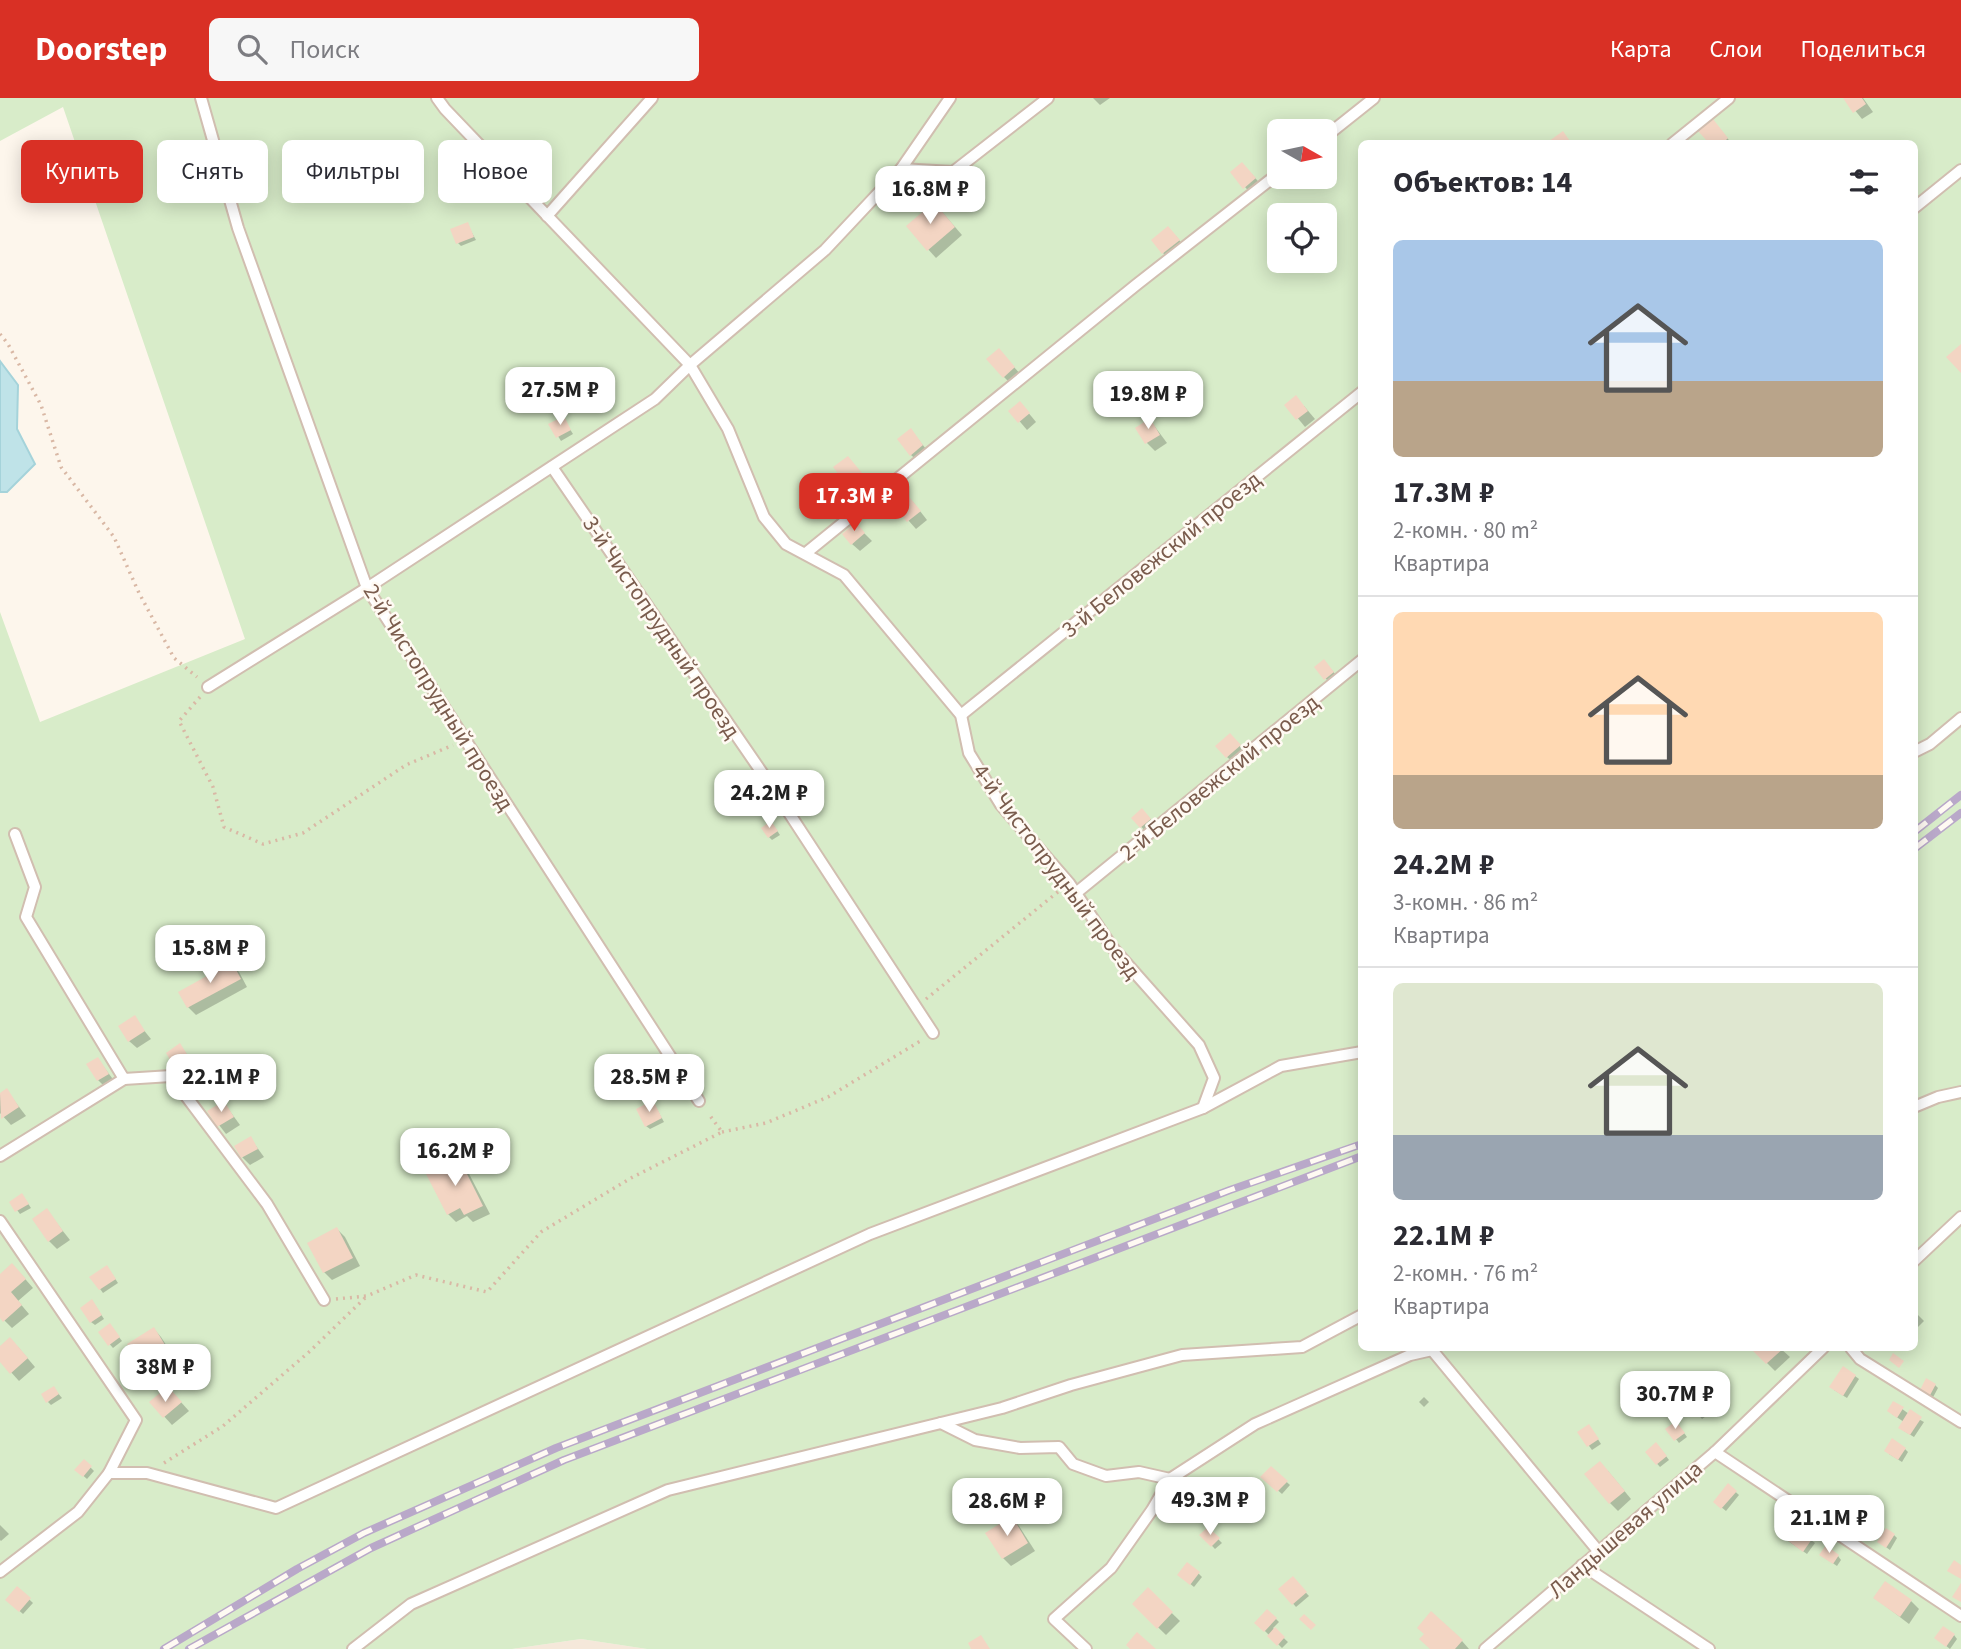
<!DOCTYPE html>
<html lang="ru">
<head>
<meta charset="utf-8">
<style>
  body { margin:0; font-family:"Source Sans 3",sans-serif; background:#f7f7f7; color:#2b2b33; height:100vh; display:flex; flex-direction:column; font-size:26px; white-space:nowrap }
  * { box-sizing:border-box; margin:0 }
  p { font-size:23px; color:#7c7c81 }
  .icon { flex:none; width:38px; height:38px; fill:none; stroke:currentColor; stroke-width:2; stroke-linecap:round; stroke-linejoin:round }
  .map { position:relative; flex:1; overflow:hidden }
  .details { position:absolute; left:1358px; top:42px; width:560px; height:1211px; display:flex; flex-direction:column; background:#fff; border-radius:10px; box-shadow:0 4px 18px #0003 }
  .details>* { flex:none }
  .top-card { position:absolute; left:21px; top:42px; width:665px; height:63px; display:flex; gap:14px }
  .needle { width:46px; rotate:99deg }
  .buttons { position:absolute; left:1267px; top:21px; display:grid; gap:14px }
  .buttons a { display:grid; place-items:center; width:70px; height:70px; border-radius:10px; background:#fff; box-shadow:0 4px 18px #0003; font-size:35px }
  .price { position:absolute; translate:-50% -60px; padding:0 16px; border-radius:14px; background:#fff; color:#222; font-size:23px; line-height:46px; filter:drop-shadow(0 2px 4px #0008) }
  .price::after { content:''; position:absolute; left:50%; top:42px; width:21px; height:16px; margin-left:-10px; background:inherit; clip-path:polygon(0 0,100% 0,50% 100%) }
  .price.selected { background:#d93025; color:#fff }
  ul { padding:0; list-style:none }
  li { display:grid; align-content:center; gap:14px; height:371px; padding:0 35px }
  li+li { border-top:2px solid #e1e1e2 }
  li span { display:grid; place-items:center; height:217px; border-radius:10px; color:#555 }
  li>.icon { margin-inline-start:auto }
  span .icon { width:126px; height:126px; fill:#fffc; stroke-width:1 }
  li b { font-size:30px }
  h2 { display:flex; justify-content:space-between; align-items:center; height:84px; padding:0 35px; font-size:30px }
  .tag { padding:0 24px; border-radius:10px; background:#fff; box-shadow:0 4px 18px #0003; font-size:24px; line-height:63px }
  .tag.selected { background:#d93025; color:#fff }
  header { display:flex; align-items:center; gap:42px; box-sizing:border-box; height:98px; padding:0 35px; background:#d93025; color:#fff }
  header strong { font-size:33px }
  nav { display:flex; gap:38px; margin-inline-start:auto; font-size:24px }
  .search { width:490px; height:63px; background:#f7f7f7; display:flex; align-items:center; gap:18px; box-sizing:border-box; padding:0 24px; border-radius:10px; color:#7c7c81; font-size:26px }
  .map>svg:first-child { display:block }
  .residential { fill:#f5e8da }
  .green { fill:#d8ecc9; fill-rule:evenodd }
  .water { fill:#bfe3e8; stroke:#a5d3da; stroke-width:2 }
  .shadow { fill:#0003 }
  .building { fill:#f3d5c3 }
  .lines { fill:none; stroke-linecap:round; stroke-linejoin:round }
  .lane-casing { stroke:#d1beb0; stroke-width:14 }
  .path { stroke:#d9b8a5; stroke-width:3.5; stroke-dasharray:2 5; stroke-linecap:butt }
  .lane { stroke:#fff; stroke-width:10 }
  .rail-casing { stroke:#b9a8c9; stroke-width:8 }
  .rail { stroke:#fffaf3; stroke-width:5; stroke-dasharray:16; stroke-linecap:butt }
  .labels { text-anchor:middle; stroke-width:5; stroke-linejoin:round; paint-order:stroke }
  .street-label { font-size:23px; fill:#7a5c4d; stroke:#fffaf3 }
</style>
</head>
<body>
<header>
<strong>Doorstep</strong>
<div class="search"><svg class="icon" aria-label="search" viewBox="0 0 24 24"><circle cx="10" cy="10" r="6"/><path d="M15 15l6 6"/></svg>Поиск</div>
<nav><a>Карта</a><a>Слои</a><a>Поделиться</a></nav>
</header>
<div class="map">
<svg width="1961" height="1551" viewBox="0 0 1961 1551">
  <rect width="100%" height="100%" fill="#fdf6ec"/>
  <!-- residential -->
  <path class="residential" d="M581,1541l66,10h-135z"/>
  <!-- green -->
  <path class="green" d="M0,0h1961v1551h-1314l-66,-10 -69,10h-512v-1037l40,110 205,-83 -182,-532 -63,34zM1279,33h46v46h-46zM1362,46h552v1204h-552zM1279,117h46v46h-46z"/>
  <!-- water -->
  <path class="water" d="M0,263l18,24 -1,44 18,35 -28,28h-7z"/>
  <!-- shadow -->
  <g class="shadow">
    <path d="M1093,0h17l-10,7z"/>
    <path d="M1845,0h18l10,14 -11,7z"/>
    <path d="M1720,31l12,15h-26z"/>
    <path d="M1250,74l13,15 -11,8 -7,-8z"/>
    <path d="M942,114l20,23 -26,23 -28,-31z"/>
    <path d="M467,126l9,16 -15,6 -3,-3z"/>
    <path d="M1176,138l10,13 -15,12 -8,-8z"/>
    <path d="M1006,260l16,18 -10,9 -8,-8z"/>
    <path d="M1287,307l17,1 11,13 -10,8z"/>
    <path d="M1011,313h16l9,11 -9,8z"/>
    <path d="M563,320l10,16 -12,7 -10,-16z"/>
    <path d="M1150,322l17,23 -12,8 -8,-8z"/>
    <path d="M918,341l12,15 -11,8 -8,-7z"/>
    <path d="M848,360l20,24 -13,9 -19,-24z"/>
    <path d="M913,404l14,18 -11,9 -23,-26z"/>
    <path d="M863,434l9,9 -12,10 -8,-7z"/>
    <path d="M1316,569l15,2 10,12 -8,6z"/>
    <path d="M1238,645l9,11 -12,10 -8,-7z"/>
    <path d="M1142,712l16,17 -9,8 -16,-17z"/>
    <path d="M774,728l6,9 -8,5 -3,-3z"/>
    <path d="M231,867l8,7 8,15 -51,28 -8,-8z"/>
    <path d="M134,920l17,21 -14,9 -8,-7z"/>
    <path d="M180,948l17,21 -12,8 -17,-22z"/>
    <path d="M98,961l17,23 -9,6 -8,-8z"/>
    <path d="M7,993l19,25 -15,9 -11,-12v-18z"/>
    <path d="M653,1004l11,20 -14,7 -4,-3z"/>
    <path d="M224,1005l16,22 -14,9 -17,-22z"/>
    <path d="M251,1041l13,18 -14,8 -8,-8z"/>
    <path d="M458,1062l8,8 24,46 -17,8 -6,-6 -11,6 -8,-8z"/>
    <path d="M25,1101l6,9 -11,6 -9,-12z"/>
    <path d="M47,1113l23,29 -13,9 -8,-8z"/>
    <path d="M337,1131l8,8 15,29 -28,14 -8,-8z"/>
    <path d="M110,1173l8,12 -15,10 -11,-15z"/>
    <path d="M20,1175l13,15 -15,13 11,13 -17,14 -12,-12v-40z"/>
    <path d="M95,1207l9,14 -9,6 -4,-3z"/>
    <path d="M1914,1213l10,10 -10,10z"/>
    <path d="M113,1231l9,12 -9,7 -13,-15z"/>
    <path d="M154,1231l7,8 16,25 -24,15 -7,-8z"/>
    <path d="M18,1249l17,20 -16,14 -19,-21v-12z"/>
    <path d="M1752,1250h28l10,9 -15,14z"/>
    <path d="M1855,1278l4,3 -12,19 -13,-8z"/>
    <path d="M1935,1287l3,3 -7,13 -11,-8z"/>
    <path d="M57,1294l5,6 -11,7 -3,-3z"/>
    <path d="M1424,1299l5,5 -5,5 -5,-5z"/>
    <path d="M164,1302l16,1 9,10 -17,14 -21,-23z"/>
    <path d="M1710,1305l5,7 -13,9 -8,-10z"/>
    <path d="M1894,1305l15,11 15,8 -10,15 -10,-6v-9l-12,-8z"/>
    <path d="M1679,1328l8,11 -8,6 -11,-14z"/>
    <path d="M1592,1332l9,14 -9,6 -13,-18z"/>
    <path d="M1660,1350l9,12 -9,7 -13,-15z"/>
    <path d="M1905,1351l3,3 -6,10 -13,-8z"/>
    <path d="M84,1363l10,10 -7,8 -10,-9z"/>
    <path d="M1271,1370l19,17 -8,9 -19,-17z"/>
    <path d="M1608,1373l23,28 -13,12 -8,-8z"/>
    <path d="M1729,1388l10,9 -13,16 -11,-9z"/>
    <path d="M1864,1408l3,4 -13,21 -10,-6z"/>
    <path d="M1011,1420l8,8 16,25 -24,15 -8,-8 -15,-25z"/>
    <path d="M0,1427l9,9 -8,7 -1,-1z"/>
    <path d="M1208,1431l14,14 -7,6 -13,-14z"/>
    <path d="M1894,1437l3,3 -7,12 -7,-5z"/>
    <path d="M1811,1442l4,3 -8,11 -19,-13z"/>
    <path d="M1838,1458l3,4 -4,6 -12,-8z"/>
    <path d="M1198,1475l4,4 -8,10 -11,-9z"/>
    <path d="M1293,1481l16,17 -13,11 -15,-18z"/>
    <path d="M17,1490l16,15 -10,11 -16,-14z"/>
    <path d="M1148,1492l32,31 -14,14 -32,-31z"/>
    <path d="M1875,1500l36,3 8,8 -10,15z"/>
    <path d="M1268,1513l11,11 -6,6 15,14 -6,6 -25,-25z"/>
    <path d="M1426,1536l36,7 7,8h-38z"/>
    <path d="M1954,1537l3,4 -7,10 -10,-8z"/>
  </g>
  <!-- building -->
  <g class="building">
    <path d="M1843,0h19l4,6 -13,9z"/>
    <path d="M1713,21l15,19 -6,6h-18l3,-3 -9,-10z"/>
    <path d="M1294,24l8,9h-19z"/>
    <path d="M1563,33l9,13h-27z"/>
    <path d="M1242,64l14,16 -13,11 -13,-17z"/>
    <path d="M934,104l21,25 -28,24 -21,-25z"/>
    <path d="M468,124l6,15 -18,7 -6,-15z"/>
    <path d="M1168,128l12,14 -18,14 -11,-14z"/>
    <path d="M1961,246v29l-15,-16z"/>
    <path d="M999,250l16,19 -12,11 -17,-19z"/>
    <path d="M1296,297l12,16 -12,9 -12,-15z"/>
    <path d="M1020,303l10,12 -12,10 -10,-12z"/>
    <path d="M564,318l7,14 -15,8 -8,-14z"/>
    <path d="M1150,320l10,17 -15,9 -10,-16z"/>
    <path d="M911,330l12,17 -13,11 -13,-17z"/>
    <path d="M848,358l14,17 -16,11 -13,-17z"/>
    <path d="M905,394l16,19 -14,11 -16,-19z"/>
    <path d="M856,424l9,11 -14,12 -9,-11z"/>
    <path d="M1324,561l10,13 -10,8 -10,-13z"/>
    <path d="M1230,635l11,12 -15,13 -11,-12z"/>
    <path d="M1142,710l9,11 -11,9 -9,-10z"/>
    <path d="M771,723l7,10 -10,7 -7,-10z"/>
    <path d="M232,864l9,17 -54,29 -9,-16z"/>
    <path d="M135,917l10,16 -17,11 -10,-16z"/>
    <path d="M180,945l10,16 -15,9 -9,-15z"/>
    <path d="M98,959l11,17 -12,7 -11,-17z"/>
    <path d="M7,990l12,19 -18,12 -1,-26z"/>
    <path d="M653,1002l9,18 -17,9 -9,-18z"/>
    <path d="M224,1003l10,16 -17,10 -10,-16z"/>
    <path d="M251,1038l7,13 -17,9 -7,-12z"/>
    <path d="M459,1060l24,48 -19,9 -4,-7 -13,7 -21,-41z"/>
    <path d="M22,1095l7,11 -14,8 -6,-10z"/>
    <path d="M47,1110l16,23 -15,11 -16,-23z"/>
    <path d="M337,1129l16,31 -30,15 -16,-30z"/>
    <path d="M12,1165l14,16 -15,13 11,13 -19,17 -3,-4v-44z"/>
    <path d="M107,1167l9,14 -17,11 -10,-13z"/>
    <path d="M92,1201l10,16 -12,8 -10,-15z"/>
    <path d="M110,1225l10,14 -12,9 -10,-14z"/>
    <path d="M154,1229l16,26 -26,18 -17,-27z"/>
    <path d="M10,1239l18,21 -18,16 -10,-12v-16z"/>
    <path d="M1750,1250h34l-18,16z"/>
    <path d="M1893,1255l11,8 -5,7 -10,-8z"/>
    <path d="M1843,1268l13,9 -13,21 -14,-9z"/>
    <path d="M1926,1280l10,6 -8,15 -10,-5z"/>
    <path d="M54,1288l5,8 -13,9 -5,-9z"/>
    <path d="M172,1293l10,11 -19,16 -14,-16 11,-9 4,5z"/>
    <path d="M1707,1300l6,8 -16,10 -5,-8z"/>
    <path d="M1893,1303l11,6 -7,11 -10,-7z"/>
    <path d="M1910,1311l12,8 -12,18 -12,-7z"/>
    <path d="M1676,1323l9,12 -11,8 -9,-12z"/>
    <path d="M1589,1326l10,15 -12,8 -10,-15z"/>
    <path d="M1892,1340l14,10 -8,12 -14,-9z"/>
    <path d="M1656,1344l11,14 -11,9 -11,-13z"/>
    <path d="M84,1361l8,7 -9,11 -9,-7z"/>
    <path d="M1600,1363l25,30 -16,13 -25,-30z"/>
    <path d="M1271,1368l17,15 -11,11 -17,-15z"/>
    <path d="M1728,1385l9,8 -16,18 -8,-7z"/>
    <path d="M1854,1399l11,8 -15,24 -12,-7z"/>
    <path d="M1012,1418l16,27 -26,16 -17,-26z"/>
    <path d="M1792,1426l20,15 -9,13 -20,-15z"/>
    <path d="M1208,1429l12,11 -9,9 -12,-12z"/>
    <path d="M1886,1430l9,6 -9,14 -9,-6z"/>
    <path d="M1826,1447l13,10 -6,9 -14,-9z"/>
    <path d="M1954,1462l7,5v14l-14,-8z"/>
    <path d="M1187,1464l13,10 -10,13 -13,-10z"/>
    <path d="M1293,1478l14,16 -15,13 -14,-16z"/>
    <path d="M1885,1483l27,19 -12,17 -27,-19z"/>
    <path d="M1961,1485v19l-9,-5z"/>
    <path d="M17,1488l14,12 -12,14 -14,-12z"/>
    <path d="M1148,1489l25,25 -16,17 -25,-25z"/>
    <path d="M1267,1511l10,9 -13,14 -10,-9z"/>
    <path d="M1431,1513l32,29 -8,9h-25l-11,-10 5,-5 -7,-6z"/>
    <path d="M1304,1516l12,11 -5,5 -12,-11z"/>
    <path d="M1943,1528l12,8 -9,13 -12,-9z"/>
    <path d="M1275,1529l10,10 -8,9 -10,-10z"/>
    <path d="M1137,1534l19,17h-26l-4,-4z"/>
    <path d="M981,1537l9,14h-19l-3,-6z"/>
  </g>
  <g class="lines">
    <defs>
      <g id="lane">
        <path d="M201,0l37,130 129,360 332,513"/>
        <path d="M437,0l8,11 245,256 38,64 36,88 22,27 58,31 117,140 8,38 32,52 68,78 43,64 87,98 15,33 -11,30"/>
        <path d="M1325,39l49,-39"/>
        <path d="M1672,46l57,-46"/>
        <path d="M901,71l52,3 95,-74"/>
        <path d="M1914,110l47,-38"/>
        <path d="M547,118l105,-118"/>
        <path d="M552,369l226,329 155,237"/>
        <path d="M806,455l330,-268 143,-112"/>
        <path d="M208,589l159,-99 288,-189 35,-34 135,-115 76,-81 49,-71"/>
        <path d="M961,617l401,-323"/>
        <path d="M1914,654l16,-8 31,-26"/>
        <path d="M15,736l20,53 -9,30 98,162 47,-3 96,128 57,96"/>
        <path d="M1076,795l286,-233"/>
        <path d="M1914,1009l24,-10 23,-5"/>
        <path d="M0,1058l124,-77"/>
        <path d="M0,1123l136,199 -27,53"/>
        <path d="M1914,1163l47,-44"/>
        <path d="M1435,1250l-3,2 167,202"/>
        <path d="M1851,1250l9,11 101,63"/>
        <path d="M941,1325l34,17 45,8 39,-1 14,17 33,12 33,-4 31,7"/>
        <path d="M1715,1354l246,164"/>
        <path d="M1582,1467l127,84"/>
        <path d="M0,1474l78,-60 31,-39h38l129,35 594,-274 333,-126 78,-42 81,-14"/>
        <path d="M353,1551l58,-45 257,-114 334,-82 69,-23 111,-30 120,-8 60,-32"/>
        <path d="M1086,1551l-32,-30 57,-51 41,-58 18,-31 85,-55 155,-69 22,-5"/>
        <path d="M1485,1551l230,-197 108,-104"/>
      </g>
    </defs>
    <!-- lane casing -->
    <use href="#lane" class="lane-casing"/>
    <!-- path -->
    <g class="path">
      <path d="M0,236l8,10 33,61 20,62 53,70 25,56 35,65 23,19"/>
      <path d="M200,599l-21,24 34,66 11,40 39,17 40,-11 103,-68 47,-20"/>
      <path d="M926,901l133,-108"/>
      <path d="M722,1034l44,-9 62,-26 94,-57"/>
      <path d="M336,1201l31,-3 49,-21 71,17 54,-60 90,-54 91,-46 -14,-19"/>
      <path d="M164,1365l59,-37 86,-74 57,-55"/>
    </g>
    <!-- lane -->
    <use href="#lane" class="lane"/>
    <defs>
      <g id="rail">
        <path d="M1914,734l47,-37"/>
        <path d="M1914,751l47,-36"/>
        <path d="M164,1551l133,-80 67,-36 192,-85 674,-258 132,-46"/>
        <path d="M189,1551l182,-101 193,-88 798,-304"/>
      </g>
    </defs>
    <!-- rail casing -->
    <use href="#rail" class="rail-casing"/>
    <!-- rail -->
    <use href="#rail" class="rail"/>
  </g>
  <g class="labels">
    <!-- street labels -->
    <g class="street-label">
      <text transform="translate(1161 456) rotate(-39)" y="8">3-й Беловежский проезд</text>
      <text transform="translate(662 529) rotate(56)" y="8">3-й Чистопрудный проезд</text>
      <text transform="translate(439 599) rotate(58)" y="8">2-й Чистопрудный проезд</text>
      <text transform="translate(1219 679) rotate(-39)" y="8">2-й Беловежский проезд</text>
      <text transform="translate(1057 773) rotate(53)" y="8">4-й Чистопрудный проезд</text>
      <text transform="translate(1625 1431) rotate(-41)" y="8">Ландышевая улица</text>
    </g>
  </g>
</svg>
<div class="buttons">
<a><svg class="needle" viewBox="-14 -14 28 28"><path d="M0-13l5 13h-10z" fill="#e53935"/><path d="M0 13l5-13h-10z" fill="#7c7c81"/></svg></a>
<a><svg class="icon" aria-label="locate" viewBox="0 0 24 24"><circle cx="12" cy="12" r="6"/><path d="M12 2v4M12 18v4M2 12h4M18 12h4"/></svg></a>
</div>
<b class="price" style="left:930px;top:128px">16.8M ₽</b>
<b class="price" style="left:560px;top:329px">27.5M ₽</b>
<b class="price" style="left:1148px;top:333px">19.8M ₽</b>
<b class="price selected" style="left:854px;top:435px">17.3M ₽</b>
<b class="price" style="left:769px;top:732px">24.2M ₽</b>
<b class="price" style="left:210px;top:887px">15.8M ₽</b>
<b class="price" style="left:221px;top:1016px">22.1M ₽</b>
<b class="price" style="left:649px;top:1016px">28.5M ₽</b>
<b class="price" style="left:455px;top:1090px">16.2M ₽</b>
<b class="price" style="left:165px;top:1306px">38M ₽</b>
<b class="price" style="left:1675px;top:1333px">30.7M ₽</b>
<b class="price" style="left:1210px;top:1439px">49.3M ₽</b>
<b class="price" style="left:1007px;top:1440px">28.6M ₽</b>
<b class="price" style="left:1829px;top:1457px">21.1M ₽</b>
<div class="top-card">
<a class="tag selected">Купить</a>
<a class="tag">Снять</a>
<a class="tag">Фильтры</a>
<a class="tag">Новое</a>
</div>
<section class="details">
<h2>Объектов: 14<svg class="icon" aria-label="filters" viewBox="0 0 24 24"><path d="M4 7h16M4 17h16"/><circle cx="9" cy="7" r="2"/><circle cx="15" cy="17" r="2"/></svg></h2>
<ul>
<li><span style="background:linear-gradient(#a9c7e8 65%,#b9a48a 0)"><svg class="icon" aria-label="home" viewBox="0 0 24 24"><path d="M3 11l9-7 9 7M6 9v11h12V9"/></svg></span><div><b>17.3M ₽</b><p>2-комн. · 80 m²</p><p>Квартира</p></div></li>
<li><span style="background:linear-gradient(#ffd9b3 75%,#b9a48a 0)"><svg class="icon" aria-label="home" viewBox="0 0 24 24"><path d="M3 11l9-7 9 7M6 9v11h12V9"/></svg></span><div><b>24.2M ₽</b><p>3-комн. · 86 m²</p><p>Квартира</p></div></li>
<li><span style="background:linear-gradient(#dfe7d0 70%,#9aa5b1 0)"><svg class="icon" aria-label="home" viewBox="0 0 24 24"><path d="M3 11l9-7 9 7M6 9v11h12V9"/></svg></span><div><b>22.1M ₽</b><p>2-комн. · 76 m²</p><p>Квартира</p></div></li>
</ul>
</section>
</div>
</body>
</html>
